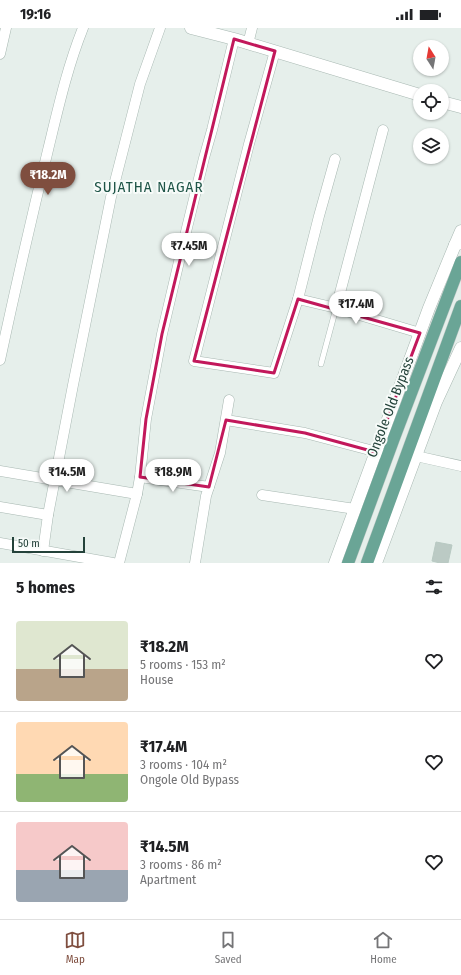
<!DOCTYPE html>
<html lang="en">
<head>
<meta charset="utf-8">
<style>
  body { margin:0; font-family:"Fira Sans Condensed",sans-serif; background:#f6f6f6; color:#202124; height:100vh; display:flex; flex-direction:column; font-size:15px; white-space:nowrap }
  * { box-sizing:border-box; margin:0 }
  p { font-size:13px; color:#757577 }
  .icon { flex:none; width:22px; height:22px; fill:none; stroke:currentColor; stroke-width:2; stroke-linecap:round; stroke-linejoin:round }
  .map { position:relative; height:535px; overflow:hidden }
  .sheet { display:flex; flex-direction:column; background:#fff; flex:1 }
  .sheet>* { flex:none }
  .needle { width:26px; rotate:349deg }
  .buttons { position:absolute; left:413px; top:12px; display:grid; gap:8px }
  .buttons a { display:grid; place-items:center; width:36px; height:36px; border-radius:50%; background:#fff; box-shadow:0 1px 3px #0004; font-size:20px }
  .scale { position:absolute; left:12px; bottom:10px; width:73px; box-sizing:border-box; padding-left:4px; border:2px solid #24423a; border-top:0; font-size:11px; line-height:14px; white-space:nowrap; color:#24423a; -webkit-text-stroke:3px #f7fbf9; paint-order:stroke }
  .price { position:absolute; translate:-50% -34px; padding:0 9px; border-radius:14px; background:#fff; color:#222; font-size:13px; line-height:26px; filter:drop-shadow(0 1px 2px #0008) }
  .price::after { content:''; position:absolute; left:50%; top:24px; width:12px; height:9px; margin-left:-6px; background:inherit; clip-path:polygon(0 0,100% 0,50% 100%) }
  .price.selected { background:#7f4e3f; color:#fff }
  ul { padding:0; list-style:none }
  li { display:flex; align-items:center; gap:12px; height:100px; padding:0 16px }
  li+li { border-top:1px solid #e0e0e0 }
  li span { display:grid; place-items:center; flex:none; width:112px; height:80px; border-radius:4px; color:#555 }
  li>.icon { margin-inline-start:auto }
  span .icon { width:48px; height:48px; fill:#fffc; stroke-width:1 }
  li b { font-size:17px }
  h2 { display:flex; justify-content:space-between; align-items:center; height:48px; padding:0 16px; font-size:17px }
  .status { display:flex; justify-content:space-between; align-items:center; height:28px; padding:0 20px; background:#fff; direction:ltr }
  .status svg { height:11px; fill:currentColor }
  .tab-bar { display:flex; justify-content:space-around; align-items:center; height:56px; border-top:1px solid #e0e0e0; background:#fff; font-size:11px; color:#757577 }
  .tab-bar a { display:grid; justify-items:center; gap:2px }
  .tab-bar .selected { color:#7f4e3f }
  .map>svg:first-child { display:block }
  .building { fill:#bbcac4; stroke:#b8c9c2 }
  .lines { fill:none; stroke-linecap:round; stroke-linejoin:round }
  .service-casing { stroke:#a8b8b2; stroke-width:6 }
  .minor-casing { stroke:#a8b8b2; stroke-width:11 }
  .tertiary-casing { stroke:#a8b8b2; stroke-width:13 }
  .primary-casing { stroke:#c2cac8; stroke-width:13 }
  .service { stroke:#fff; stroke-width:5 }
  .minor { stroke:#fff; stroke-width:10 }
  .tertiary { stroke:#fff; stroke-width:12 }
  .primary { stroke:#6aa596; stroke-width:12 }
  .marked { fill:none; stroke:#c2185b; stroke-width:3; stroke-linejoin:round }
  .labels { text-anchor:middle; stroke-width:4; stroke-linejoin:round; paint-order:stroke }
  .street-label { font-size:14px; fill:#24423a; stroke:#f7fbf9 }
  .neighbourhood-label { font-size:15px; letter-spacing:1px; fill:#1f5548; stroke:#f7fbf9 }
</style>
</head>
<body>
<div class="status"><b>19:16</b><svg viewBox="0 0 49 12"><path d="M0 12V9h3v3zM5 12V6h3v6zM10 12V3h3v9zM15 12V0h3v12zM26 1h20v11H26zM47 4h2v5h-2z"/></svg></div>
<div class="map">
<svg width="461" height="535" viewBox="0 0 461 535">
  <rect width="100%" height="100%" fill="#e6efeb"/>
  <!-- building -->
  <path class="building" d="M436,514l16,3 -4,18h-8l-8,-2z"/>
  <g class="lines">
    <defs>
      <path id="service" d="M321,336l15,-56"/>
      <g id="minor">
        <path d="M248,16l4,-16"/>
        <path d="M275,23l-26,93 -55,217 80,12 24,-74 21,-83 16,-57"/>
        <path d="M0,26l6,-26"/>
        <path d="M298,271l38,9 84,25"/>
        <path d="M336,280l47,-178"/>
        <path d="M0,332c15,-70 31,-140 48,-210 10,-41 19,-82 35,-122"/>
        <path d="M226,392l79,13 61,16 16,5"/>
        <path d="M416,428l45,10"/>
        <path d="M0,443l137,23"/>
        <path d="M140,449l69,10"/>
        <path d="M262,467l93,14"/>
        <path d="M0,479l48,8"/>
        <path d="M0,515l113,20"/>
        <path d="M43,523l5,-36 25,-130 38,-188 29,-113 20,-56"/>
        <path d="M119,535l18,-69 3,-17 6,-58 16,-85 23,-98 19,-78 8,-28 22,-91"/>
        <path d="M195,535l11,-67 14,-43 9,-53"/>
      </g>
      <g id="tertiary">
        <path d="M191,0l43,11 186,56"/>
        <path d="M442,74l19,5"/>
        <path d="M455,217l6,-14"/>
        <path d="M335,535l94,-255 26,-63 6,-2"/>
        <path d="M376,535l60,-161 25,-54"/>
      </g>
      <g id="primary">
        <path d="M348,535l46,-125 67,-176"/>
        <path d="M367,535l94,-257"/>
      </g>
    </defs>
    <!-- service casing -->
    <use href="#service" class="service-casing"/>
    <!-- minor casing -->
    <use href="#minor" class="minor-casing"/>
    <!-- tertiary casing -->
    <use href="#tertiary" class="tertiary-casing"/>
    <!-- primary casing -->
    <use href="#primary" class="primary-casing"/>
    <!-- service -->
    <use href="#service" class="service"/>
    <!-- minor -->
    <use href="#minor" class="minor"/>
    <!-- tertiary -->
    <use href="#tertiary" class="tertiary"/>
    <!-- primary -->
    <use href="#primary" class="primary"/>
  </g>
  <!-- marked area -->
  <path class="marked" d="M234,11l41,12 -81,310 80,12 24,-74 122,34 -45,119 -70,-19 -79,-13 -17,67 -69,-10 6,-58 16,-85z"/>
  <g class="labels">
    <!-- street labels -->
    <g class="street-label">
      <text transform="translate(390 379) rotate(-69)" y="5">Ongole Old Bypass</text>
    </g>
    <!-- neighbourhood labels -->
    <g class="neighbourhood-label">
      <text x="149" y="164">SUJATHA NAGAR</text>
    </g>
  </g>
</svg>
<div class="buttons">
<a><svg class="needle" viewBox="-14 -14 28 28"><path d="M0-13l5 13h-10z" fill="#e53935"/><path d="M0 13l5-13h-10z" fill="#757577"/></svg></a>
<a><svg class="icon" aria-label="locate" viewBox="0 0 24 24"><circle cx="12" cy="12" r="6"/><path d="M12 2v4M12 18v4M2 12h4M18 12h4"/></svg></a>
<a><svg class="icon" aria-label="layers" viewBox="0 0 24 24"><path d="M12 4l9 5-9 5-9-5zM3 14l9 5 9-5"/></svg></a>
</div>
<div class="scale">50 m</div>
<b class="price selected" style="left:48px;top:168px">₹18.2M</b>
<b class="price" style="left:189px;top:239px">₹7.45M</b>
<b class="price" style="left:356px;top:297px">₹17.4M</b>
<b class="price" style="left:67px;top:465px">₹14.5M</b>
<b class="price" style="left:173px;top:465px">₹18.9M</b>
</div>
<section class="sheet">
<h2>5 homes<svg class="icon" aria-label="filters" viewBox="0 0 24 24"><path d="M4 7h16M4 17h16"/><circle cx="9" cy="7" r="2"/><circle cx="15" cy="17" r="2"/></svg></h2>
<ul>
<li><span style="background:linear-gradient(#dfe7d0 60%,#b9a48a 0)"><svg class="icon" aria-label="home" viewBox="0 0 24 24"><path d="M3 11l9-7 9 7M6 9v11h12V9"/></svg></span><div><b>₹18.2M</b><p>5 rooms · 153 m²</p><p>House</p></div><svg class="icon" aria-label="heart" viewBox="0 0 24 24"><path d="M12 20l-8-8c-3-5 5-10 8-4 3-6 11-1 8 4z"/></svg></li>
<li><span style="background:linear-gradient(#ffd9b3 65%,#8fb573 0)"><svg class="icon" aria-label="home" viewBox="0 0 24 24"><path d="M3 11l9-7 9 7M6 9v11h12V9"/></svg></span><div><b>₹17.4M</b><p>3 rooms · 104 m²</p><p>Ongole Old Bypass</p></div><svg class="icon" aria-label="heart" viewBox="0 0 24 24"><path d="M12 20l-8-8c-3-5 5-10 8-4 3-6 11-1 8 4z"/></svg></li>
<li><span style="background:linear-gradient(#f6c9c9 60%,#9aa5b1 0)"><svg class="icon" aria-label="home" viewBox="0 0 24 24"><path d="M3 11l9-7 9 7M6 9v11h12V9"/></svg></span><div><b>₹14.5M</b><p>3 rooms · 86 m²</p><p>Apartment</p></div><svg class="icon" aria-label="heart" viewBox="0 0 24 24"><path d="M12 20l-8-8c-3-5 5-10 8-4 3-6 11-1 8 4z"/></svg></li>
</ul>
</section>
<nav class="tab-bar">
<a class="selected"><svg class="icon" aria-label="map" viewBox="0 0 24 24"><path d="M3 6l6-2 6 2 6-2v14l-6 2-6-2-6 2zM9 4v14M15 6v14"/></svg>Map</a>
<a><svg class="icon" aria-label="saved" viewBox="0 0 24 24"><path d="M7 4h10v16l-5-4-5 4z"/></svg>Saved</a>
<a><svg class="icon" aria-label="home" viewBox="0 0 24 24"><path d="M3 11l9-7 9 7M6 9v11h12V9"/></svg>Home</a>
</nav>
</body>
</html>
